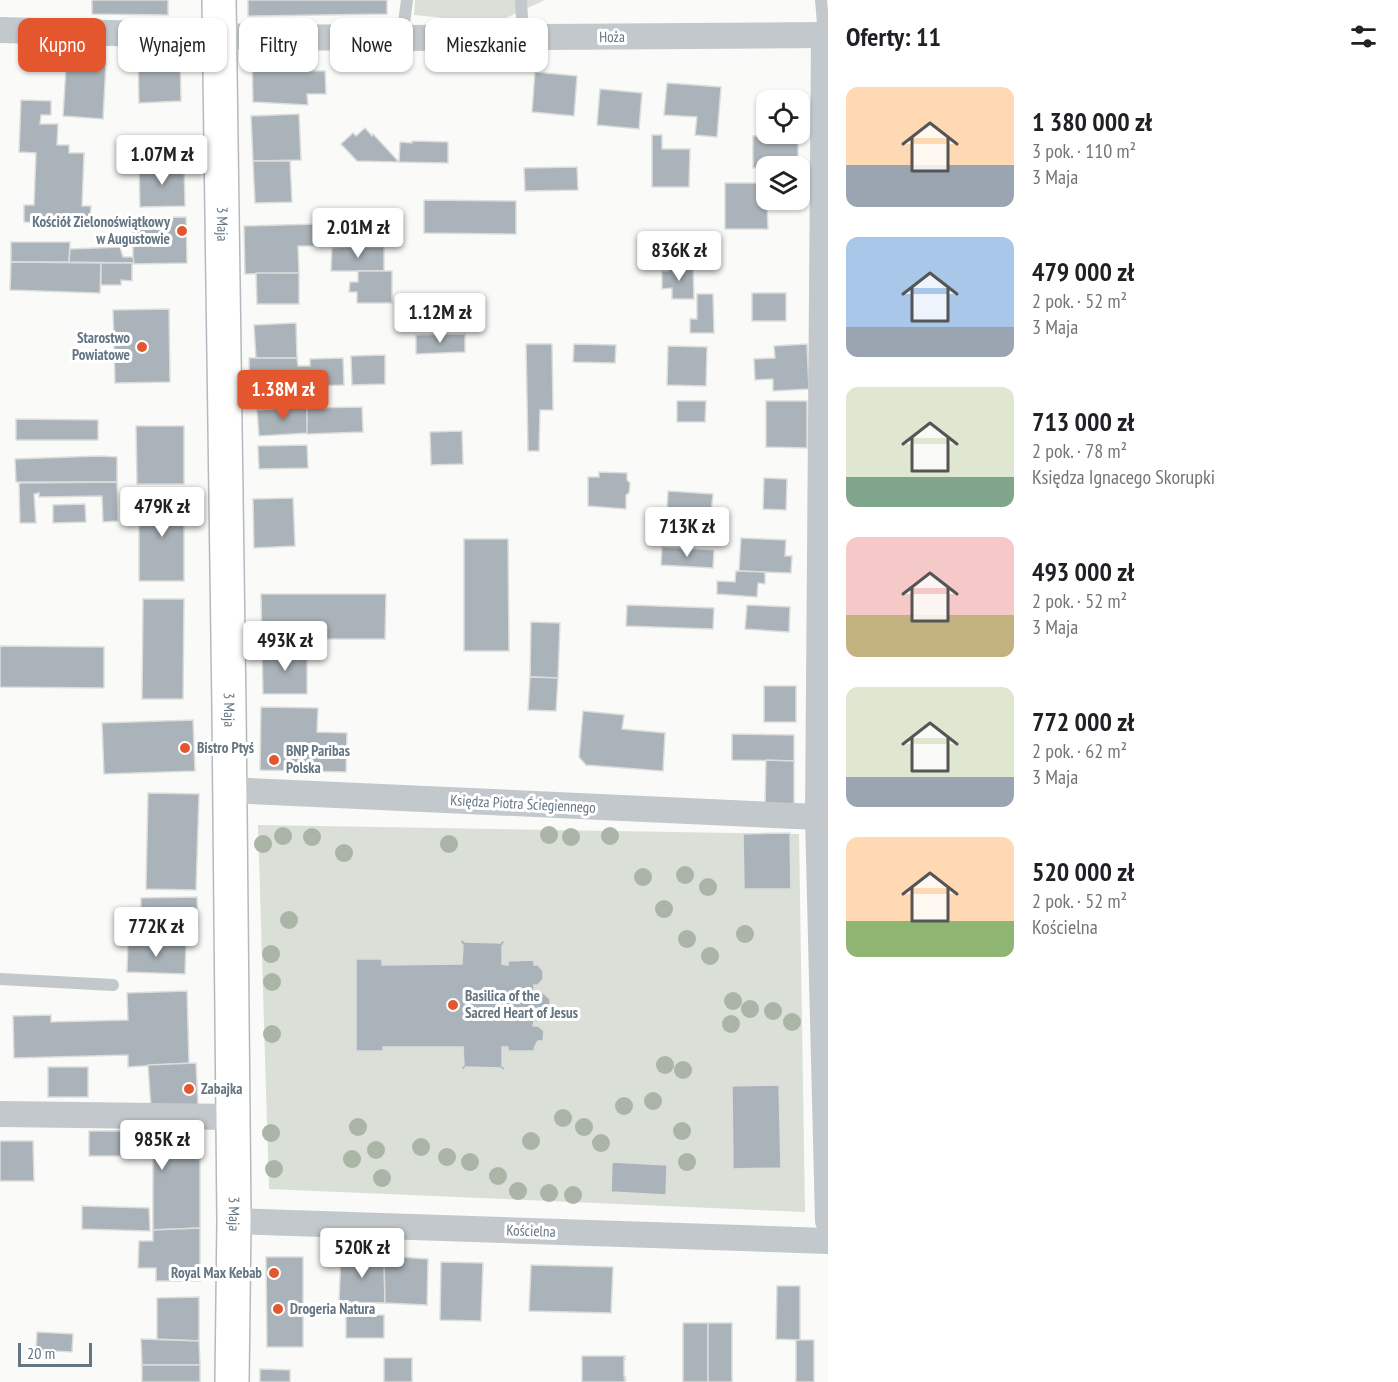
<!DOCTYPE html>
<html lang="pl">
<head>
<meta charset="utf-8">
<style>
  body { margin:0; font-family:"PT Sans Narrow",sans-serif; background:#f2f2f2; color:#202124; height:100vh; display:flex; flex-direction:column; font-size:22px; white-space:nowrap }
  * { box-sizing:border-box; margin:0 }
  p { font-size:20px; color:#757577 }
  .icon { flex:none; width:33px; height:33px; fill:none; stroke:currentColor; stroke-width:2; stroke-linecap:round; stroke-linejoin:round }
  .map { position:relative; flex:1; overflow:hidden }
  .side { display:flex; flex-direction:column; background:#fff; width:570px }
  .side>* { flex:none }
  .banner { position:absolute; left:18px; top:18px; width:570px; height:54px; display:flex; gap:12px }
  .fabs { position:absolute; left:756px; top:90px; display:grid; gap:12px }
  .fabs a { display:grid; place-items:center; width:54px; height:54px; border-radius:12px; background:#fff; box-shadow:0 2px 4px #0004; font-size:30px }
  .scale { position:absolute; left:18px; bottom:15px; width:74px; box-sizing:border-box; padding-left:6px; border:3px solid #657683; border-top:0; font-size:16px; line-height:21px; white-space:nowrap; color:#657683; -webkit-text-stroke:4px #fff; paint-order:stroke }
  .price { position:absolute; translate:-50% -51px; padding:0 14px; border-radius:6px; background:#fff; color:#222; font-size:20px; line-height:39px; filter:drop-shadow(0 2px 3px #0008) }
  .price::after { content:''; position:absolute; left:50%; top:36px; width:18px; height:14px; margin-left:-9px; background:inherit; clip-path:polygon(0 0,100% 0,50% 100%) }
  .price.active { background:#e4572e; color:#fff }
  ul { padding:0; list-style:none }
  li { display:flex; align-items:center; gap:18px; height:150px; padding:0 18px }
  li span { display:grid; place-items:center; flex:none; width:168px; height:120px; border-radius:12px; color:#555 }
  li>.icon { margin-inline-start:auto }
  span .icon { width:72px; height:72px; fill:#fffc; stroke-width:1 }
  li b { font-size:26px }
  h2 { display:flex; justify-content:space-between; align-items:center; height:72px; padding:0 18px; font-size:26px }
  .pill { padding:0 21px; border-radius:12px; background:#fff; box-shadow:0 2px 4px #0004; font-size:21px; line-height:54px }
  .pill.active { background:#e4572e; color:#fff }
  main { display:flex; flex:1; min-height:0 }
  .map>svg:first-child { display:block }
  .green { fill:#dadfd7 }
  .building { fill:#aab3b9; stroke:#dcdcda; stroke-width:1.5 }
  .lines { fill:none; stroke-linecap:round; stroke-linejoin:round }
  .secondary-casing { stroke:#b3babf; stroke-width:36 }
  .lane { stroke:#c3c8cc; stroke-width:12 }
  .street { stroke:#c3c8cc; stroke-width:26 }
  .secondary { stroke:#fff; stroke-width:33 }
  .tree { fill:#aab4a7 }
  .poi-dot { fill:#e4572e; stroke:#fff; stroke-width:2 }
  .labels { text-anchor:middle; stroke-width:6; stroke-linejoin:round; paint-order:stroke }
  .street-label { font-size:15px; fill:#657683; stroke:#fff }
  .poi-label { font-size:15px; font-weight:bold; fill:#657683; stroke:#fff; text-anchor:start }
</style>
</head>
<body>
<main>
<div class="map">
<svg width="828" height="1382" viewBox="0 0 828 1382">
  <rect width="100%" height="100%" fill="#fafaf8"/>
  <!-- green -->
  <g class="green">
    <path d="M415,0h130l-50,23 -81,-8z"/>
    <path d="M258,825l541,9 6,378 -536,-23z"/>
  </g>
  <!-- building -->
  <g class="building">
    <path d="M92,0h76v15l-76,-1z"/>
    <path d="M248,0h139v14l-139,2z"/>
    <path d="M67,52l25,1 -1,8 15,1 -3,57 -40,-3z"/>
    <path d="M180,54l1,47 -42,2 -1,-47z"/>
    <path d="M252,59l54,1 1,11h18l1,23h-19l1,11 -55,-3z"/>
    <path d="M535,72l42,4 -3,40 -42,-4z"/>
    <path d="M667,83l54,4 -4,50 -22,-2 2,-18 -33,-2z"/>
    <path d="M600,89l42,4 -3,36 -42,-4z"/>
    <path d="M764,92l25,2v6h-23v16l-4,-1z"/>
    <path d="M21,100l30,1v14h-10l-1,9h18l-1,21h12v8h15l-2,53h9l-1,17 -66,-1v-17h10l2,-52 -17,-1z"/>
    <path d="M299,114l2,46 -48,1 -2,-45z"/>
    <path d="M365,128l7,8 1,-2 26,28 -42,-1 -16,-17 12,-11 3,3z"/>
    <path d="M652,135h10v14h28l-1,38h-37z"/>
    <path d="M753,136h45v30l-45,2z"/>
    <path d="M412,141l36,1v21l-49,-1 1,-20 12,1z"/>
    <path d="M253,161h37l2,41 -37,1z"/>
    <path d="M139,165h45l1,41 -45,1z"/>
    <path d="M577,167l1,23 -53,1 -1,-23z"/>
    <path d="M725,183h41l2,46h-43z"/>
    <path d="M424,200l92,1v33l-92,-1z"/>
    <path d="M186,217l1,46 -54,1v-46z"/>
    <path d="M318,224l1,22h-21l1,27 -54,1 -1,-48z"/>
    <path d="M11,242h59l-1,20h-58z"/>
    <path d="M120,247l3,10h10l1,6 -65,-1 1,-13z"/>
    <path d="M344,247h40v24h-53l1,-23z"/>
    <path d="M11,262l90,1 -1,30 -90,-3z"/>
    <path d="M101,263h31v18l-11,-1v5h-20z"/>
    <path d="M668,266h25l1,33h-22v-11l-10,1v-18h6z"/>
    <path d="M358,271h34v32h-35v-11h-8l1,-10h8z"/>
    <path d="M256,273h43v31h-42z"/>
    <rect x="752" y="293" width="34" height="28"/>
    <path d="M697,294h16l1,39h-24v-14h7z"/>
    <path d="M169,309l1,73 -55,1 -2,-73z"/>
    <path d="M296,323l1,35h-41l-2,-33z"/>
    <path d="M465,334v18l-49,2v-19z"/>
    <path d="M526,344h26l1,66h-13l-1,41h-11z"/>
    <path d="M574,344l42,1 -1,18 -42,-1z"/>
    <path d="M807,344l2,45 -36,2v-12l-18,1 -1,-21 21,-1 -1,-12z"/>
    <path d="M668,346l39,1 -1,39 -39,-1z"/>
    <path d="M385,355v29l-33,1 -1,-29z"/>
    <path d="M249,358h48l1,8h12v-7l33,-1 1,27 -32,1v-8h-13l1,20 -50,1z"/>
    <path d="M677,401h29l-1,21h-28z"/>
    <path d="M766,401h41v47l-41,-1z"/>
    <path d="M307,407l1,26 -49,3 -2,-26z"/>
    <path d="M362,407l1,25 -56,2v-26z"/>
    <path d="M16,419l82,1v20h-82z"/>
    <path d="M136,426h48v58h-47z"/>
    <path d="M462,431l1,33 -32,1 -1,-33z"/>
    <path d="M307,445l1,23 -49,1 -1,-23z"/>
    <path d="M100,456l17,1v25h-101l-1,-23z"/>
    <path d="M599,472l28,1v7l3,3 -1,10 -3,2v14l-38,-3v-29h11z"/>
    <path d="M764,478l23,1 -1,31 -23,-1z"/>
    <path d="M117,482l1,39 -15,1 -1,-26 -63,1v-4l-5,1 2,29h-16l-1,-40z"/>
    <path d="M668,491l45,3 -2,19 -44,-3z"/>
    <rect x="139" y="495" width="45" height="86"/>
    <path d="M293,498l2,48 -41,2 -1,-49z"/>
    <path d="M85,504l1,18 -33,1v-18z"/>
    <path d="M741,538l45,2 -1,16h7l-1,17 -52,-2z"/>
    <path d="M464,539h44l1,112h-45z"/>
    <path d="M662,547l52,3 -1,18 -52,-3z"/>
    <path d="M736,571l29,1v12l-7,-1 -1,14 -40,-3v-13l18,1z"/>
    <path d="M261,594h125l-1,45h-70v10l-53,1z"/>
    <path d="M143,599h41l-1,100h-41z"/>
    <path d="M627,605l87,3 -1,21 -87,-3z"/>
    <path d="M747,605l43,2 -1,25 -44,-3z"/>
    <path d="M531,622l29,1 -2,55 -28,-1z"/>
    <path d="M0,646l104,1v41l-104,-1z"/>
    <path d="M262,650h45v44h-44z"/>
    <path d="M530,677l28,1 -2,33 -28,-1z"/>
    <rect x="764" y="686" width="32" height="36"/>
    <path d="M261,707l57,1 -1,24 30,1 -1,39 -86,-2z"/>
    <path d="M583,711l41,4 -2,14 43,4 -2,38 -77,-6 -7,-8z"/>
    <path d="M193,720l2,51 -91,3 -2,-51z"/>
    <path d="M732,734l62,1v26l-62,-1z"/>
    <path d="M766,760l28,1v43h-29z"/>
    <path d="M148,793l51,1 -3,96 -50,-1z"/>
    <path d="M790,833l1,56h-47l-1,-55z"/>
    <path d="M197,897l1,28 -57,1v-28z"/>
    <path d="M462,939l3,3 35,1 3,-3 2,2 -3,4v18l6,1v-4l26,-1v5h4l5,6v8l-5,6h-4v5h6l10,9v12l-10,10h-6l-1,5h5l6,5 -1,10h-5l-3,5 -1,5h-26v-4h-6v19l3,2 -1,3 -4,-3 -34,-1 -3,3 -2,-2 3,-3 -1,-18h-80v4h-27v-92h26v6l80,-1 1,-19 -3,-3z"/>
    <path d="M128,942l58,2 -1,30 -58,-2z"/>
    <path d="M187,991l2,72 -61,4v-12l-114,3 -1,-42 38,-1v7l77,-2 -1,-27z"/>
    <path d="M196,1063l2,42 -47,2 -3,-42z"/>
    <rect x="48" y="1067" width="40" height="30"/>
    <path d="M779,1085l2,83 -48,1 -1,-83z"/>
    <path d="M89,1131h111v97l-47,2v-74h-64z"/>
    <path d="M0,1141h33l1,40h-34z"/>
    <path d="M612,1162l55,3 -1,30 -55,-3z"/>
    <path d="M82,1206l67,2 1,23 -68,-2z"/>
    <path d="M200,1228v53h-44v-13h-18l1,-27h14v-11z"/>
    <path d="M341,1255l43,1 1,47 -46,-1z"/>
    <path d="M384,1256l44,3 -1,46 -42,-2z"/>
    <path d="M266,1257h37v90h-36z"/>
    <path d="M441,1262l42,1 -2,58 -41,-1z"/>
    <path d="M531,1265l82,2 -2,46 -82,-2z"/>
    <path d="M777,1286h23v54l-24,-1z"/>
    <path d="M199,1297v44l-42,-2v-41z"/>
    <rect x="346" y="1315" width="38" height="23"/>
    <rect x="683" y="1323" width="25" height="59"/>
    <rect x="708" y="1323" width="24" height="59"/>
    <path d="M37,1332l36,2 -1,18 -36,-2z"/>
    <path d="M141,1339l58,2 1,24h-58z"/>
    <rect x="796" y="1340" width="18" height="42"/>
    <path d="M582,1356h43l-1,3h2l-2,1v16l2,1 -2,2 2,1 -2,2h-42z"/>
    <rect x="384" y="1358" width="28" height="24"/>
    <rect x="142" y="1365" width="58" height="17"/>
    <path d="M260,1369l30,1v12h-30z"/>
  </g>
  <g class="lines">
    <defs>
      <g id="secondary">
        <path id="s1" d="M219,0l10,709 5,512 -2,161"/>
      </g>
    </defs>
    <!-- secondary casing -->
    <use href="#secondary" class="secondary-casing"/>
    <!-- lane -->
    <g class="lane">
      <path d="M521,0l2,38"/>
      <path d="M821,0l3,35"/>
      <path d="M402,38l5,-38"/>
      <path d="M0,979l113,6"/>
    </g>
    <!-- street -->
    <g class="street">
      <path d="M0,30l260,7 142,1 426,-3"/>
      <path d="M824,35l-6,782 10,404"/>
      <path d="M229,790l589,27"/>
      <path d="M0,1114l232,3"/>
      <path d="M234,1221l594,20"/>
    </g>
    <!-- secondary -->
    <use href="#secondary" class="secondary"/>
  </g>
  <!-- trees -->
  <g class="tree">
    <circle cx="549" cy="835" r="9"/>
    <circle cx="283" cy="836" r="9"/>
    <circle cx="610" cy="836" r="9"/>
    <circle cx="312" cy="837" r="9"/>
    <circle cx="571" cy="837" r="9"/>
    <circle cx="263" cy="844" r="9"/>
    <circle cx="449" cy="844" r="9"/>
    <circle cx="344" cy="853" r="9"/>
    <circle cx="685" cy="875" r="9"/>
    <circle cx="643" cy="877" r="9"/>
    <circle cx="708" cy="887" r="9"/>
    <circle cx="664" cy="909" r="9"/>
    <circle cx="289" cy="920" r="9"/>
    <circle cx="745" cy="934" r="9"/>
    <circle cx="687" cy="939" r="9"/>
    <circle cx="271" cy="954" r="9"/>
    <circle cx="710" cy="956" r="9"/>
    <circle cx="272" cy="982" r="9"/>
    <circle cx="733" cy="1001" r="9"/>
    <circle cx="750" cy="1009" r="9"/>
    <circle cx="773" cy="1011" r="9"/>
    <circle cx="792" cy="1022" r="9"/>
    <circle cx="731" cy="1024" r="9"/>
    <circle cx="272" cy="1034" r="9"/>
    <circle cx="665" cy="1065" r="9"/>
    <circle cx="683" cy="1070" r="9"/>
    <circle cx="653" cy="1101" r="9"/>
    <circle cx="624" cy="1106" r="9"/>
    <circle cx="563" cy="1118" r="9"/>
    <circle cx="358" cy="1127" r="9"/>
    <circle cx="584" cy="1127" r="9"/>
    <circle cx="682" cy="1131" r="9"/>
    <circle cx="271" cy="1133" r="9"/>
    <circle cx="531" cy="1141" r="9"/>
    <circle cx="601" cy="1143" r="9"/>
    <circle cx="421" cy="1147" r="9"/>
    <circle cx="376" cy="1150" r="9"/>
    <circle cx="447" cy="1157" r="9"/>
    <circle cx="352" cy="1159" r="9"/>
    <circle cx="470" cy="1162" r="9"/>
    <circle cx="687" cy="1162" r="9"/>
    <circle cx="274" cy="1169" r="9"/>
    <circle cx="498" cy="1176" r="9"/>
    <circle cx="382" cy="1178" r="9"/>
    <circle cx="518" cy="1191" r="9"/>
    <circle cx="549" cy="1193" r="9"/>
    <circle cx="573" cy="1195" r="9"/>
  </g>
  <!-- markers -->
  <g class="poi-dot">
    <circle cx="182" cy="231" r="6"/>
    <circle cx="142" cy="347" r="6"/>
    <circle cx="185" cy="748" r="6"/>
    <circle cx="274" cy="760" r="6"/>
    <circle cx="453" cy="1005" r="6"/>
    <circle cx="189" cy="1089" r="6"/>
    <circle cx="274" cy="1273" r="6"/>
    <circle cx="278" cy="1309" r="6"/>
  </g>
  <g class="labels">
    <!-- street labels -->
    <g class="street-label">
      <text transform="translate(612 37) rotate(-1)" y="5">Hoża</text>
      <text dy="5" stroke="none"><textPath href="#s1" startOffset="224">3 Maja</textPath></text>
      <text dy="5" stroke="none"><textPath href="#s1" startOffset="710">3 Maja</textPath></text>
      <text transform="translate(523 804) rotate(3)" y="5">Księdza Piotra Ściegiennego</text>
      <text dy="5" stroke="none"><textPath href="#s1" startOffset="1214">3 Maja</textPath></text>
      <text transform="translate(531 1231) rotate(2)" y="5">Kościelna</text>
    </g>
    <!-- poi labels -->
    <g class="poi-label">
      <text x="170" y="227" text-anchor="end">Kościół Zielonoświątkowy<tspan x="170" dy="17">w Augustowie</tspan></text>
      <text x="130" y="343" text-anchor="end">Starostwo<tspan x="130" dy="17">Powiatowe</tspan></text>
      <text x="197" y="753">Bistro Ptyś</text>
      <text x="286" y="756">BNP Paribas<tspan x="286" dy="17">Polska</tspan></text>
      <text x="465" y="1001">Basilica of the<tspan x="465" dy="17">Sacred Heart of Jesus</tspan></text>
      <text x="201" y="1094">Zabajka</text>
      <text x="262" y="1278" text-anchor="end">Royal Max Kebab</text>
      <text x="290" y="1314">Drogeria Natura</text>
    </g>
  </g>
</svg>
<div class="fabs">
<a><svg class="icon" aria-label="locate" viewBox="0 0 24 24"><circle cx="12" cy="12" r="6"/><path d="M12 2v4M12 18v4M2 12h4M18 12h4"/></svg></a>
<a><svg class="icon" aria-label="layers" viewBox="0 0 24 24"><path d="M12 4l9 5-9 5-9-5zM3 14l9 5 9-5"/></svg></a>
</div>
<div class="scale">20 m</div>
<b class="price" style="left:162px;top:186px">1.07M zł</b>
<b class="price" style="left:358px;top:259px">2.01M zł</b>
<b class="price" style="left:679px;top:282px">836K zł</b>
<b class="price" style="left:440px;top:344px">1.12M zł</b>
<b class="price active" style="left:283px;top:421px">1.38M zł</b>
<b class="price" style="left:162px;top:538px">479K zł</b>
<b class="price" style="left:687px;top:558px">713K zł</b>
<b class="price" style="left:285px;top:672px">493K zł</b>
<b class="price" style="left:156px;top:958px">772K zł</b>
<b class="price" style="left:162px;top:1171px">985K zł</b>
<b class="price" style="left:362px;top:1279px">520K zł</b>
<div class="banner">
<a class="pill active">Kupno</a>
<a class="pill">Wynajem</a>
<a class="pill">Filtry</a>
<a class="pill">Nowe</a>
<a class="pill">Mieszkanie</a>
</div>
</div>
<section class="side">
<h2>Oferty: 11<svg class="icon" aria-label="filters" viewBox="0 0 24 24"><path d="M4 7h16M4 17h16"/><circle cx="9" cy="7" r="2"/><circle cx="15" cy="17" r="2"/></svg></h2>
<ul>
<li><span style="background:linear-gradient(#ffd9b3 65%,#9aa5b1 0)"><svg class="icon" aria-label="home" viewBox="0 0 24 24"><path d="M3 11l9-7 9 7M6 9v11h12V9"/></svg></span><div><b>1 380 000 zł</b><p>3 pok. · 110 m²</p><p>3 Maja</p></div></li>
<li><span style="background:linear-gradient(#a9c7e8 75%,#9aa5b1 0)"><svg class="icon" aria-label="home" viewBox="0 0 24 24"><path d="M3 11l9-7 9 7M6 9v11h12V9"/></svg></span><div><b>479 000 zł</b><p>2 pok. · 52 m²</p><p>3 Maja</p></div></li>
<li><span style="background:linear-gradient(#dfe7d0 75%,#7fa58c 0)"><svg class="icon" aria-label="home" viewBox="0 0 24 24"><path d="M3 11l9-7 9 7M6 9v11h12V9"/></svg></span><div><b>713 000 zł</b><p>2 pok. · 78 m²</p><p>Księdza Ignacego Skorupki</p></div></li>
<li><span style="background:linear-gradient(#f6c9c9 65%,#c2b280 0)"><svg class="icon" aria-label="home" viewBox="0 0 24 24"><path d="M3 11l9-7 9 7M6 9v11h12V9"/></svg></span><div><b>493 000 zł</b><p>2 pok. · 52 m²</p><p>3 Maja</p></div></li>
<li><span style="background:linear-gradient(#dfe7d0 75%,#9aa5b1 0)"><svg class="icon" aria-label="home" viewBox="0 0 24 24"><path d="M3 11l9-7 9 7M6 9v11h12V9"/></svg></span><div><b>772 000 zł</b><p>2 pok. · 62 m²</p><p>3 Maja</p></div></li>
<li><span style="background:linear-gradient(#ffd9b3 70%,#8fb573 0)"><svg class="icon" aria-label="home" viewBox="0 0 24 24"><path d="M3 11l9-7 9 7M6 9v11h12V9"/></svg></span><div><b>520 000 zł</b><p>2 pok. · 52 m²</p><p>Kościelna</p></div></li>
</ul>
</section>
</main>
</body>
</html>
